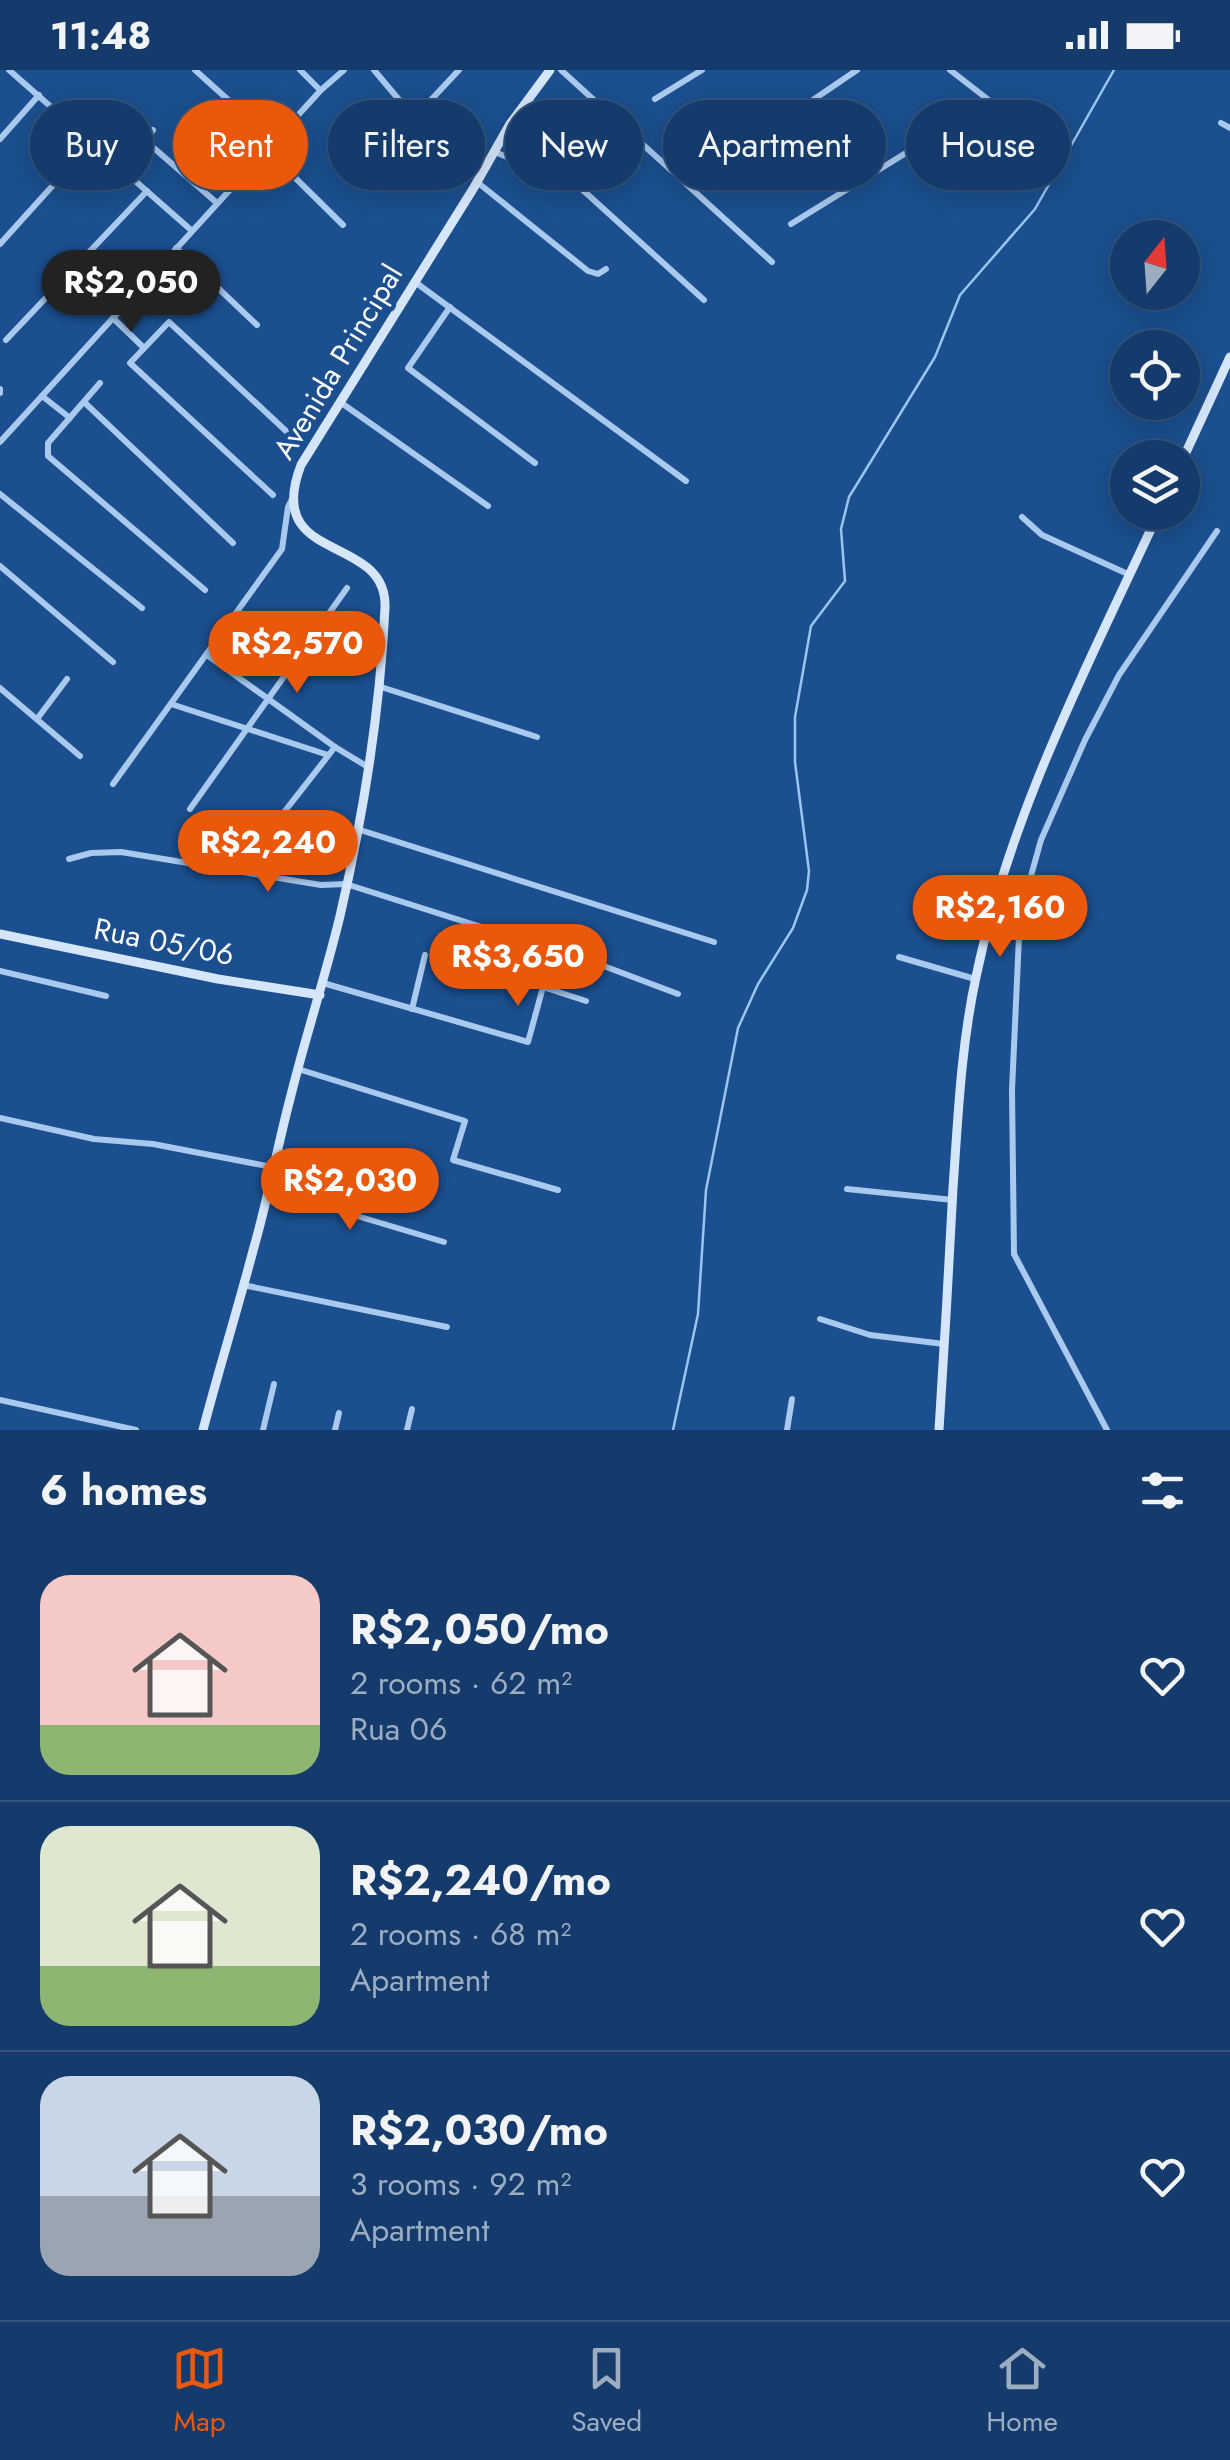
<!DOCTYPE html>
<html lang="en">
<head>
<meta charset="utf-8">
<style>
  body { margin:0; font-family:Jost,sans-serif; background:#1d4271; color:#f1f3f6; height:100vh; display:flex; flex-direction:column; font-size:38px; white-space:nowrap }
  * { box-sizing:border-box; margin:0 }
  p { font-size:32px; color:#9dadc1 }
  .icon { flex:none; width:55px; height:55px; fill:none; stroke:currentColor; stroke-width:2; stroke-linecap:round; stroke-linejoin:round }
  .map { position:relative; height:1360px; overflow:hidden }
  .sheet { display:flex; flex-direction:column; background:#143b6b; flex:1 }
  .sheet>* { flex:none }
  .top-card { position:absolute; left:30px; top:30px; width:1170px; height:90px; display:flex; gap:20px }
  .needle { width:65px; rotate:17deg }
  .controls { position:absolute; left:1110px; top:150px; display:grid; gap:20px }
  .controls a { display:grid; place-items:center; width:90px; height:90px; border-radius:50%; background:#143b6b; box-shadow:0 5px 25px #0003,0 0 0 2px #33557e; font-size:50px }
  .price { position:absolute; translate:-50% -85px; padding:0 22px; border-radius:35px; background:#ea580c; color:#fff; font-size:32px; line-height:65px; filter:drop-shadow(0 2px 5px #0008) }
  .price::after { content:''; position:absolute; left:50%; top:60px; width:30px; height:22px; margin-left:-15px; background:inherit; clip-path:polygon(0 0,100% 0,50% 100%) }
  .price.active { background:#222; color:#fff }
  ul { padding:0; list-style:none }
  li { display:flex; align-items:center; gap:30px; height:250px; padding:0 40px }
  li+li { border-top:2px solid #33557e }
  li span { display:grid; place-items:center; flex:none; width:280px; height:200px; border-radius:30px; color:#555 }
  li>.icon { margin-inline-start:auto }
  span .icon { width:120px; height:120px; fill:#fffc; stroke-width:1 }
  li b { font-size:42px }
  h2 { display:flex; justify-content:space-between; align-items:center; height:120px; padding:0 40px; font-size:42px }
  .pill { padding:0 35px; border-radius:45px; background:#143b6b; box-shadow:0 5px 25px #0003,0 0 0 2px #33557e; font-size:35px; line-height:90px }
  .pill.active { background:#ea580c; color:#fff }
  .status { display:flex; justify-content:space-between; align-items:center; height:70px; padding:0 50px; background:#143b6b; direction:ltr }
  .status svg { height:28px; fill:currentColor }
  .tab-bar { display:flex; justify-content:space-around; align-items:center; height:140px; border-top:2px solid #33557e; background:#143b6b; font-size:28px; color:#9dadc1 }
  .tab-bar a { display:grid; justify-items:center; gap:5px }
  .tab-bar .active { color:#ea580c }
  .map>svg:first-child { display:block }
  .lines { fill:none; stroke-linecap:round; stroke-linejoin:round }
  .stream { stroke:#9cc4f0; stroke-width:2.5 }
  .street { stroke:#a9c9ee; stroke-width:6 }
  .secondary { stroke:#d6e6fa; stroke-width:9 }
  .labels { text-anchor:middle; stroke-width:9; stroke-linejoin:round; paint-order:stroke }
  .street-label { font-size:30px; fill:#fff; stroke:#1b4f8f }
</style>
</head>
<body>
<div class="status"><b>11:48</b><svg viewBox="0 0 49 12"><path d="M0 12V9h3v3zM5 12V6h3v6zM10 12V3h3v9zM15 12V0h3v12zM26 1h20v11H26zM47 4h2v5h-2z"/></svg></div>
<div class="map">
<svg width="1230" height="1360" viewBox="0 0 1230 1360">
  <rect width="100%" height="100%" fill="#1b4f8f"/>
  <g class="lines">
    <!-- stream -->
    <path class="stream" d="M673,1360l25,-116 8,-124 32,-162 20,-44 35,-56 14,-38 2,-19 -14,-109v-45l16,-91 34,-45 -4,-52 8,-32 86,-140 25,-62 75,-86 79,-139"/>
    <!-- street -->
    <g class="street">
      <path d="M9,0l182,160"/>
      <path d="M195,0l80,72"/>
      <path d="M300,0l20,20"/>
      <path d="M374,0l32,38 74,65"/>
      <path d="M561,0l211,192"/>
      <path d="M655,29l47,-29"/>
      <path d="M430,31l29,-31"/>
      <path d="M1221,53l9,5"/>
      <path d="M510,54l194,176"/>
      <path d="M0,69l39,-44"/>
      <path d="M155,79l62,54"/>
      <path d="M267,80l76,75"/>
      <path d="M495,82l53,22"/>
      <path d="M723,91l134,-91"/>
      <path d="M122,98l31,-38"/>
      <path d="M477,112l111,89 10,3 8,-5"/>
      <path d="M791,154l199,-123 -40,-31"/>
      <path d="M0,174l92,-102"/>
      <path d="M176,178l81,77"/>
      <path d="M415,212l271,199"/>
      <path d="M450,237l-42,61 127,95"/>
      <path d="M113,248l31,30"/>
      <path d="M6,270l141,-149"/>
      <path d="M100,313l-52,60v13l157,134"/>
      <path d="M0,319v4"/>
      <path d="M42,326l28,22"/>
      <path d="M84,332l149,141"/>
      <path d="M340,332l148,104"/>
      <path d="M0,372l321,-352 23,-20"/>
      <path d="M0,424l142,114"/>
      <path d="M273,425l-143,-132 39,-41 132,123"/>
      <path d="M1022,447l20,18 88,40"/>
      <path d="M0,496l113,96"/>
      <path d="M207,585l128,92 33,20"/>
      <path d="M378,616l159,51"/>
      <path d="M0,618l80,68"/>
      <path d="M171,634l157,51"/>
      <path d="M37,649l30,-40"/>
      <path d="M113,714l169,-235 6,-42 4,-8"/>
      <path d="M190,739l157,-221"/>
      <path d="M357,759l357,113"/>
      <path d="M267,764l68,-87"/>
      <path d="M69,789l22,-6 30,-1 200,33 25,-1 255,81 77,29"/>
      <path d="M899,887l76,22"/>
      <path d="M0,901l106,25"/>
      <path d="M323,913l205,59 15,-55 43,14"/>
      <path d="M412,939l13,-54"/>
      <path d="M298,999l167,52 -12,39 105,30"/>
      <path d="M0,1048l94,21 59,5 119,23"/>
      <path d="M267,1119l177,53"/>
      <path d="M847,1119l106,11"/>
      <path d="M243,1215l204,42"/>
      <path d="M820,1249l50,16 74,9"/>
      <path d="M0,1330l136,30"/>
      <path d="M263,1360l11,-46"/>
      <path d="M335,1360l4,-17"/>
      <path d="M407,1360l5,-21"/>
      <path d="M787,1360l5,-31"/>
      <path d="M1107,1360l-93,-176 -2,-164 8,-175 21,-75 44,-100 34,-65 98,-144"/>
    </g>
    <!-- secondary -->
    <g class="secondary">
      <path d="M1182,391l48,-104"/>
      <path d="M0,864l218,45 102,16"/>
      <path d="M203,1360c16,-61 35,-122 51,-183 14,-48 23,-99 36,-148 15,-61 35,-121 50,-183 23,-99 40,-205 45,-308 3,-76 -123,-42 -84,-143l172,-276 37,-65 40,-54"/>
      <path d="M939,1360c5,-81 10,-161 14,-242 5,-71 8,-142 23,-211 34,-164 113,-314 183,-465"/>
    </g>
  </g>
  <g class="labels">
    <!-- street labels -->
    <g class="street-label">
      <text transform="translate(338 292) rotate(-59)" y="10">Avenida Principal</text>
      <text transform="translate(164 872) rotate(11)" y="10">Rua 05/06</text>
    </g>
  </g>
</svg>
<div class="controls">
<a><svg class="needle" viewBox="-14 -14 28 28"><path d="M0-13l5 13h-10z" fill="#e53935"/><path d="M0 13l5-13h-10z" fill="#9dadc1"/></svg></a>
<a><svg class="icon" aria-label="locate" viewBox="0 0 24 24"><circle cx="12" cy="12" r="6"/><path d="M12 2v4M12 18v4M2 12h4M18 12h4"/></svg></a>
<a><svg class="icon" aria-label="layers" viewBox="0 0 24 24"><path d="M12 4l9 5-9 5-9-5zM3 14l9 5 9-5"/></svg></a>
</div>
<b class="price active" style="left:131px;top:265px">R$2,050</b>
<b class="price" style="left:297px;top:626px">R$2,570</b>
<b class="price" style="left:268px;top:825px">R$2,240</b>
<b class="price" style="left:1000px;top:890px">R$2,160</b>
<b class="price" style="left:518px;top:939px">R$3,650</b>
<b class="price" style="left:350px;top:1163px">R$2,030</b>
<div class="top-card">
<a class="pill">Buy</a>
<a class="pill active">Rent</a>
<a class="pill">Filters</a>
<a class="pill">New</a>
<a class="pill">Apartment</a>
<a class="pill">House</a>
</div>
</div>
<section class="sheet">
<h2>6 homes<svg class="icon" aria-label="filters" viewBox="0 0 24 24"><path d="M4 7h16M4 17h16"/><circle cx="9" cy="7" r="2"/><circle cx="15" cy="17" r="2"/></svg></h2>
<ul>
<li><span style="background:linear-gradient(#f6c9c9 75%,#8fb573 0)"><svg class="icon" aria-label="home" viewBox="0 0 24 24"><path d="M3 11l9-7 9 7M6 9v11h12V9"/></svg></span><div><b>R$2,050/mo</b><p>2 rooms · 62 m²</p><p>Rua 06</p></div><svg class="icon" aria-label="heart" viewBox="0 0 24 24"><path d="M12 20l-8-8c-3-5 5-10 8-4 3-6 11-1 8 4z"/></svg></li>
<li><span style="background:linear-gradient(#dfe7d0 70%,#8fb573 0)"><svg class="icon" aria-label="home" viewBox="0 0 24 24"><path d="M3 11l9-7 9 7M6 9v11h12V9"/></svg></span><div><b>R$2,240/mo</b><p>2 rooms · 68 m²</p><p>Apartment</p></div><svg class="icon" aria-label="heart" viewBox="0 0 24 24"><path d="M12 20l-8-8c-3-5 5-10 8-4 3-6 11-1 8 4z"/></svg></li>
<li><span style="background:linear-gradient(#c9d6e8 60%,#9aa5b1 0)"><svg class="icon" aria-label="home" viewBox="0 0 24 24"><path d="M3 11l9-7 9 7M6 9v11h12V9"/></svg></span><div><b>R$2,030/mo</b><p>3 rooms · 92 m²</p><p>Apartment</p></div><svg class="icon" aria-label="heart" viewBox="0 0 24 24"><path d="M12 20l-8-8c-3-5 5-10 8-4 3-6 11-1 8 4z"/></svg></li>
</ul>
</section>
<nav class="tab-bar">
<a class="active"><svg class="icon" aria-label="map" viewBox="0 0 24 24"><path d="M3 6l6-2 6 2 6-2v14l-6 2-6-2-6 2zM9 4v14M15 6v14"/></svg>Map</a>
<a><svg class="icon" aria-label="saved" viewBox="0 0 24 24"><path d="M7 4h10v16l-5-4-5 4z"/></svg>Saved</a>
<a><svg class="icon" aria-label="home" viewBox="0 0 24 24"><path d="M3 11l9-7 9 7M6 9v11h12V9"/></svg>Home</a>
</nav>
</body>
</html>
